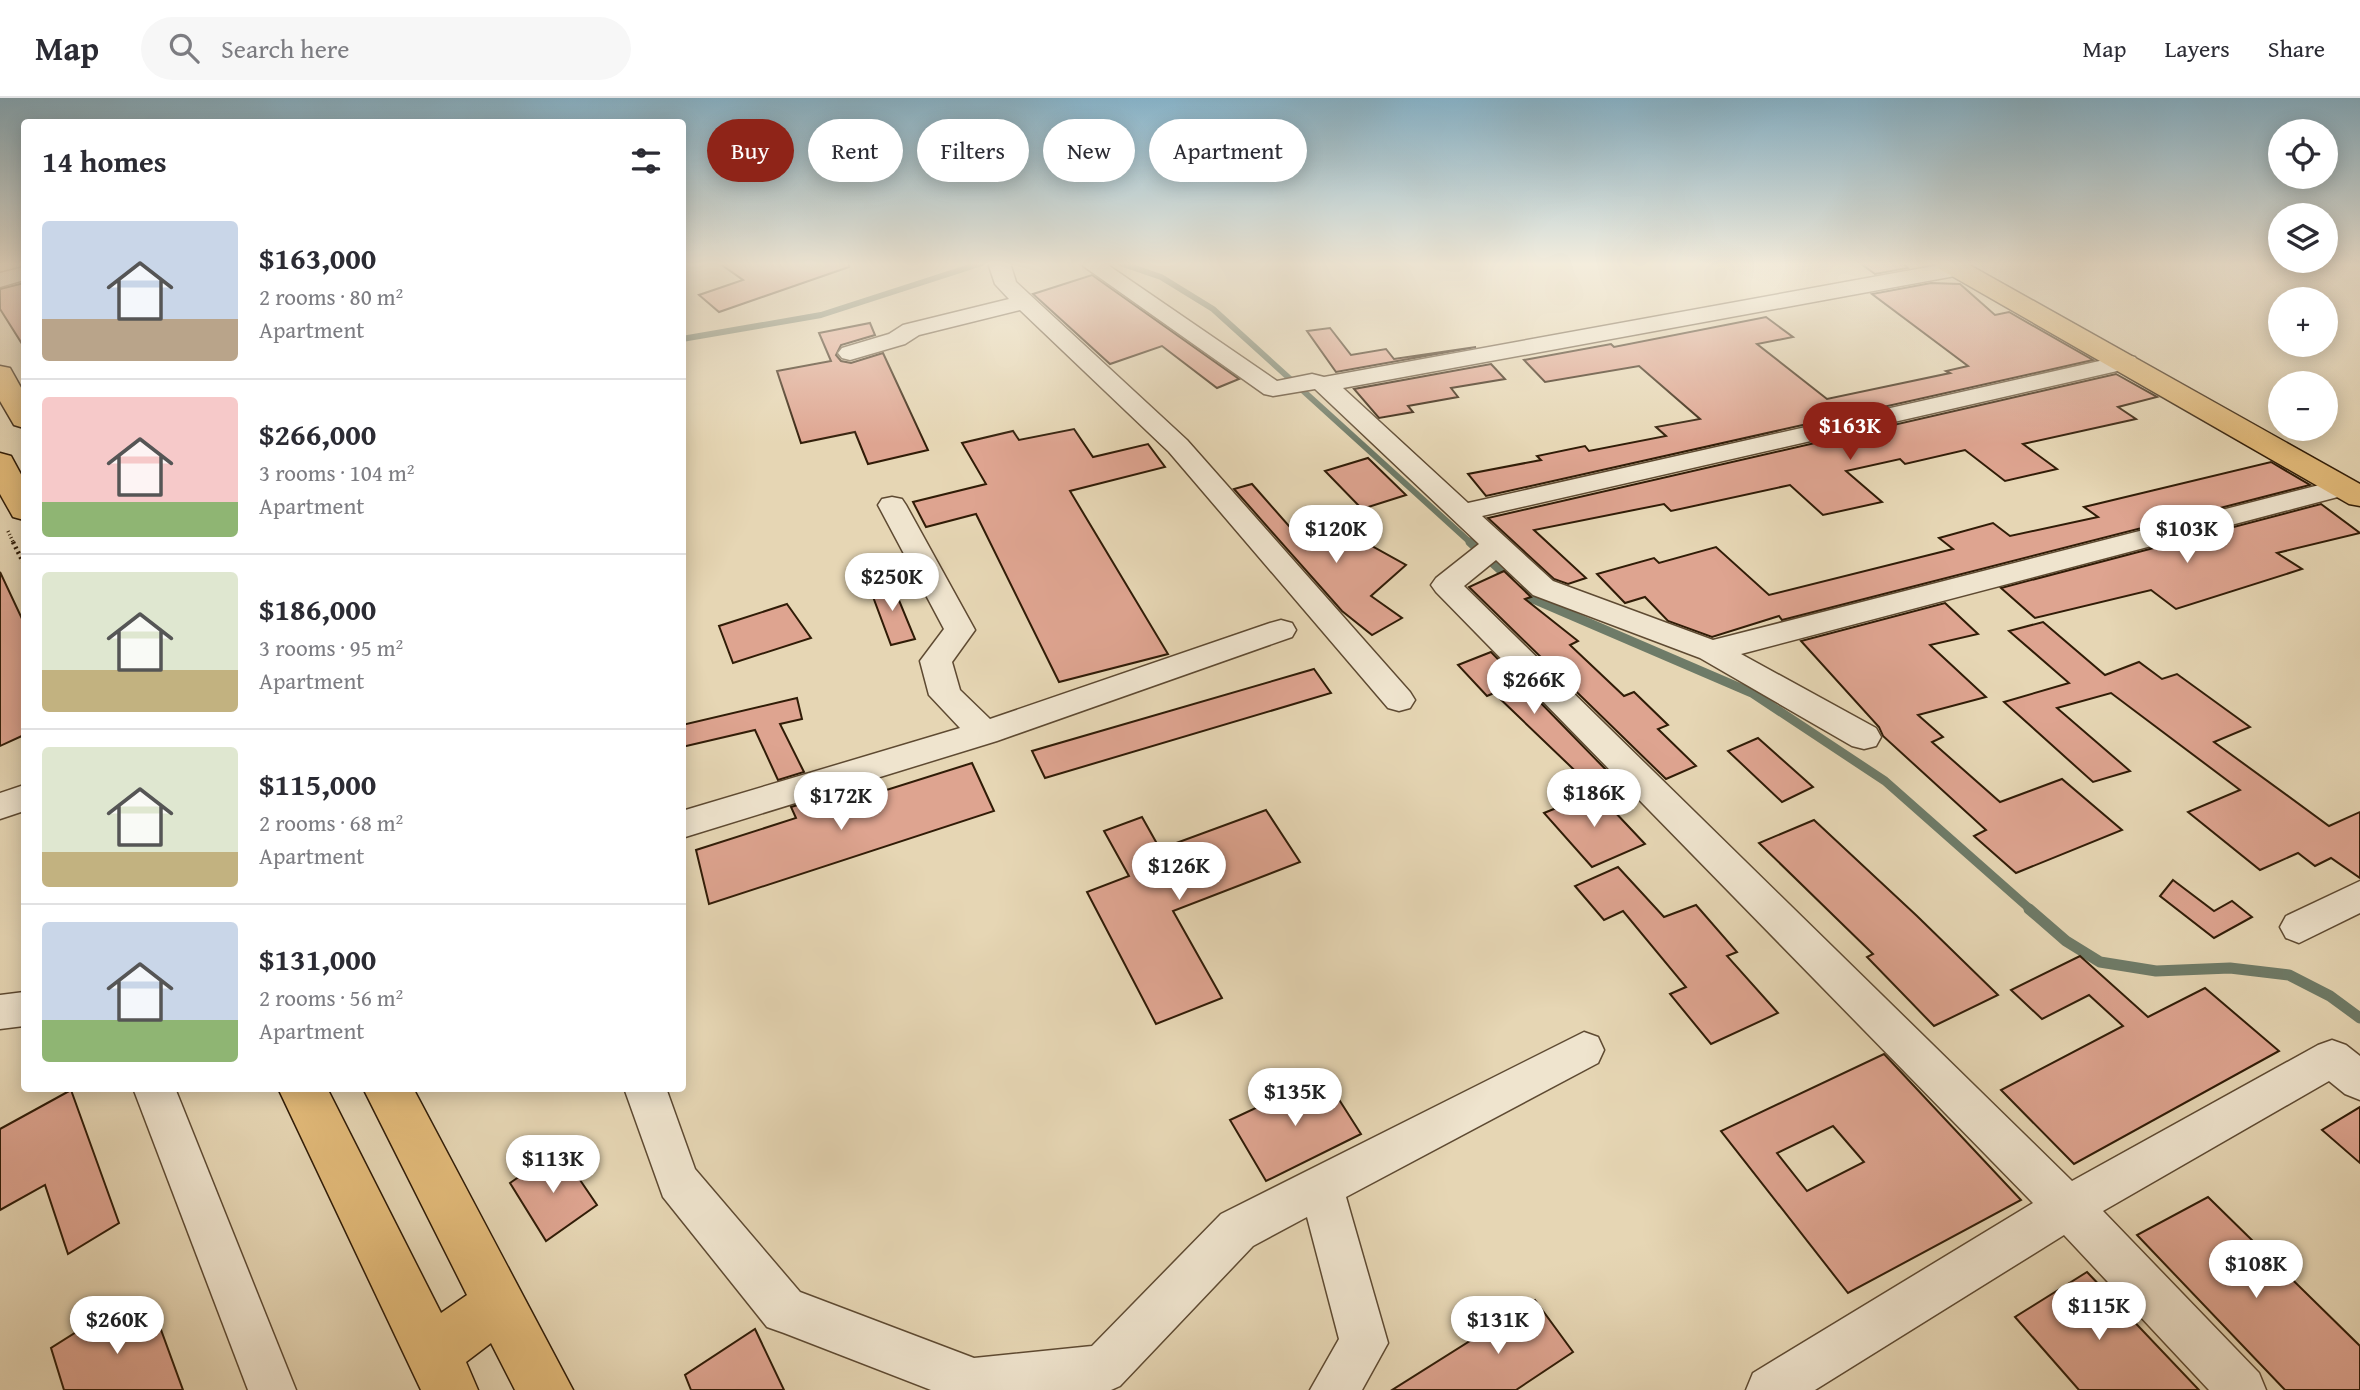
<!DOCTYPE html>
<html lang="en">
<head>
<meta charset="utf-8">
<style>
  body { margin:0; font-family:"Gentium Book Plus",serif; background:#f7f7f7; color:#2b2b33; height:100vh; display:flex; flex-direction:column; font-size:26px; white-space:nowrap }
  * { box-sizing:border-box; margin:0 }
  p { font-size:23px; color:#7c7c81 }
  .icon { flex:none; width:38px; height:38px; fill:none; stroke:currentColor; stroke-width:2; stroke-linecap:round; stroke-linejoin:round }
  .map { position:relative; flex:1; overflow:hidden }
  .panel { position:absolute; left:21px; top:21px; width:665px; height:973px; display:flex; flex-direction:column; background:#fff; border-radius:7px; box-shadow:0 4px 18px #0003 }
  .panel>* { flex:none }
  .hud { position:absolute; left:707px; top:21px; width:665px; height:63px; display:flex; gap:14px }
  .fabs { position:absolute; left:2268px; top:21px; display:grid; gap:14px }
  .fabs a { display:grid; place-items:center; width:70px; height:70px; border-radius:50%; background:#fff; box-shadow:0 4px 18px #0003; font-size:35px }
  .price { position:absolute; translate:-50% -60px; padding:0 16px; border-radius:24px; background:#fff; color:#222; font-size:23px; line-height:46px; filter:drop-shadow(0 2px 4px #0008) }
  .price::after { content:''; position:absolute; left:50%; top:42px; width:21px; height:16px; margin-left:-10px; background:inherit; clip-path:polygon(0 0,100% 0,50% 100%) }
  .price.active { background:#8f2418; color:#fff }
  ul { padding:0; list-style:none }
  li { display:flex; align-items:center; gap:21px; height:175px; padding:0 21px }
  li+li { border-top:2px solid #e1e1e2 }
  li span { display:grid; place-items:center; flex:none; width:196px; height:140px; border-radius:7px; color:#555 }
  li>.icon { margin-inline-start:auto }
  span .icon { width:84px; height:84px; fill:#fffc; stroke-width:1 }
  li b { font-size:30px }
  h2 { display:flex; justify-content:space-between; align-items:center; height:84px; padding:0 21px; font-size:30px }
  .pill { padding:0 24px; border-radius:32px; background:#fff; box-shadow:0 4px 18px #0003; font-size:24px; line-height:63px }
  .pill.active { background:#8f2418; color:#fff }
  header { display:flex; align-items:center; gap:42px; box-sizing:border-box; height:98px; padding:0 35px; background:#fff; border-bottom:2px solid #e1e1e2 }
  header strong { font-size:33px }
  nav { display:flex; gap:38px; margin-inline-start:auto; font-size:24px }
  .search { width:490px; height:63px; background:#f7f7f7; display:flex; align-items:center; gap:18px; box-sizing:border-box; padding:0 24px; border-radius:38px; color:#7c7c81; font-size:26px }
  .map>svg:first-child { display:block }
  .lines { fill:none; stroke-linecap:round; stroke-linejoin:round }
  .stream-far2 { stroke:#6e7b68; stroke-width:6 }
  .stream-far1 { stroke:#6e7b68; stroke-width:9 }
  .stream { stroke:#6e7b68; stroke-width:11 }
  .building { fill:#dea490; stroke:#301c07; stroke-width:2; fill-rule:evenodd }
  .minor-casing { stroke:#5e4a32; stroke-width:3 }
  .major-casing { stroke:#301c07; stroke-width:3 }
  .path-far1 { stroke:#301c07; stroke-width:3.5; stroke-dasharray:1 2.5; stroke-linecap:butt }
  .path { stroke:#301c07; stroke-width:4.5; stroke-dasharray:2 3.5; stroke-linecap:butt }
  .minor { fill:#efe4ce; fill-rule:evenodd }
  .major { fill:#e3bb7a; fill-rule:evenodd }
</style>
</head>
<body>
<header>
<strong>Map</strong>
<div class="search"><svg class="icon" aria-label="search" viewBox="0 0 24 24"><circle cx="10" cy="10" r="6"/><path d="M15 15l6 6"/></svg>Search here</div>
<nav><a>Map</a><a>Layers</a><a>Share</a></nav>
</header>
<div class="map">
<svg width="2360" height="1292" viewBox="0 0 2360 1292">
  <rect width="100%" height="100%" fill="#e6d6b4"/>
  <filter id="stains"><feTurbulence type="fractalNoise" baseFrequency=".00286" numOctaves="4"/><feColorMatrix values="0 0 0 0 .2 0 0 0 0 .09 0 0 0 0 .02 0 0 0 .5 -.17"/></filter>
  <radialGradient id="worn" r=".72"><stop offset=".6" stop-color="#630" stop-opacity="0"/><stop offset="1" stop-color="#630" stop-opacity=".3"/></radialGradient>
  <g class="lines">
    <!-- stream-far2 -->
    <g class="stream-far2">
      <path d="M1120,165l41,14 52,32 259,235"/>
      <path d="M682,241l139,-24 161,-52"/>
    </g>
    <!-- stream-far1 -->
    <g class="stream-far1">
      <path d="M1470,444l39,36"/>
      <path d="M1522,492l9,8 221,95 133,88 146,129"/>
    </g>
    <!-- stream -->
    <path class="stream" d="M2029,811l37,32 34,21 56,9 74,-3 59,7 41,21 30,22"/>
  </g>
  <!-- building -->
  <g class="building">
    <path d="M719,165h130v4l-130,45 -20,-17 44,-15z"/>
    <path d="M1860,165h42l6,5 -33,6z"/>
    <path d="M1092,177l147,104 -22,9 -55,-42 -52,18 -77,-70z"/>
    <path d="M24,185v64l-24,-38v-20z"/>
    <path d="M1931,185l29,1 35,31 14,-3 84,48 -607,136 -18,-22 73,-14 -4,-4 48,-10 4,5 77,-15 -10,-9 44,-8 -61,-53 -94,16 -21,-22 87,-16 3,3 152,-30 27,20 -36,7 70,55 123,-26 -4,-2 22,-5 -96,-72z"/>
    <path d="M870,225l5,12 -34,10 -5,10 5,6 10,2 32,-10 45,97 -60,14 -13,-32 -54,11 -24,-72 54,-10 -12,-28z"/>
    <path d="M1330,230l21,27 35,-6 8,10 82,-12 -140,25 -29,-41z"/>
    <path d="M1491,266l14,15 -54,9 7,9 -50,9 5,6 -34,6 -25,-29z"/>
    <path d="M2116,276l41,23 -39,10 18,12 -113,25 34,25 -52,12 -40,-31 -60,14 -5,-5 -54,12 36,31 -59,13 -33,-30 -119,26 -7,-7 -130,26 52,48 -18,6 -14,-5 -66,-61z"/>
    <path d="M1074,331l19,28 55,-13 17,23 -95,24 98,163 -109,28 -83,-168 -50,13 -13,-25 73,-18 -24,-41 51,-12 6,9z"/>
    <path d="M1368,360l38,37 -44,14 -37,-38z"/>
    <path d="M2271,364l39,23 -528,135 -3,-4 -67,21 -44,-16 -23,-24 -20,6 -28,-29 57,-16 5,5 57,-16 53,48 184,-46 -14,-11 54,-15 17,13 88,-19 -14,-10z"/>
    <path d="M1252,386l51,58 29,-18 74,41 -35,31 31,22 -30,17 -30,-24 -108,-122z"/>
    <path d="M2321,406l39,29 -83,20 25,16 -126,40 -25,-19 -116,28 -34,-30z"/>
    <path d="M1504,473l27,26 -6,2 53,42 -8,4 54,51 10,-4 34,33 -10,4 38,37 -30,13 -197,-192z"/>
    <path d="M0,474l24,51v112l-24,11z"/>
    <path d="M891,483l24,58 -24,6 -22,-59z"/>
    <path d="M1945,505l33,31 -48,11 56,52 -68,18 25,22 -11,5 68,60 62,-23 60,51 -106,43 -42,-37 12,-6 -103,-94 -4,-9 -78,-86z"/>
    <path d="M787,506l24,34 -78,25 -14,-37z"/>
    <path d="M2043,524l62,53 34,-13 23,17 15,-5 73,53 -36,15 115,84 31,-14v66l-29,-20 -16,8 -17,-13 -38,17 -72,-58 52,-22 -129,-97 -54,15 73,63 -37,11 -89,-80 65,-19 -60,-52z"/>
    <path d="M1491,554l123,126 -22,9 -98,-94 -7,3 -29,-31z"/>
    <path d="M1314,571l17,24 -286,85 -13,-27z"/>
    <path d="M797,600l5,21 -22,5 24,48 -26,8 -23,-50 -73,17v-22z"/>
    <path d="M1758,640l55,49 -31,15 -54,-51z"/>
    <path d="M972,665l22,48 -285,93 -13,-54 100,-32 -5,-11 27,-8 5,11z"/>
    <path d="M1596,694l49,52 -53,23 -48,-54z"/>
    <path d="M1266,712l34,52 -127,49 49,87 -66,26 -69,-132 42,-16 -25,-45 38,-14 18,32z"/>
    <path d="M1814,722l103,96 81,79 -64,31 -67,-69 6,-3 -114,-111z"/>
    <path d="M1618,769l46,50 32,-12 41,47 -10,4 51,57 -67,31 -41,-50 16,-7 -63,-76 -19,9 -29,-34z"/>
    <path d="M2173,782l41,31 18,-10 20,16 -38,21 -54,-42z"/>
    <path d="M2080,858l68,61 57,-29 74,63 -205,113 -73,-74 122,-64 -34,-31 -47,24 -31,-29z"/>
    <path d="M1884,956l137,146 -173,93 -127,-162zM1833,1028l31,36 -57,29 -30,-38z"/>
    <path d="M1324,978l37,58 -95,47 -36,-61z"/>
    <path d="M71,992l48,133 -51,31 -23,-69 -45,25v-81z"/>
    <path d="M2360,1009v56l-38,-33z"/>
    <path d="M559,1051l38,56 -51,36 -36,-58z"/>
    <path d="M2208,1099l152,149v44h-75l-148,-155z"/>
    <path d="M2087,1174l112,118h-120l-64,-73z"/>
    <path d="M1535,1202l38,52 -57,38h-124z"/>
    <path d="M116,1209l7,20 30,-19 30,82h-119l-13,-42z"/>
    <path d="M755,1231l29,61h-93l-6,-15z"/>
  </g>
  <g class="lines">
    <defs>
      <g id="minor">
        <path d="M988,165h22l6,19 171,158 223,252 5,8 -5,8 -11,3 -11,-3 -219,-256 -149,-142 -101,25 -14,9 -55,16 -8,-2 -4,-5 4,-5 47,-14 14,-9 106,-26 -14,-15z"/>
        <path d="M1079,165h26l172,118 35,-7 12,3 626,-114 13,1 3,5 -11,7 -612,112 125,115 658,-148 9,2 3,5 -3,5 -9,2 -644,147 71,65 160,59 630,-161 10,2 4,6 -4,6 -612,161 135,74 5,9 -5,9 -12,3 -12,-3 -152,-88 -167,-63 -37,-35 -32,26 608,595 246,-136 14,-5 14,5 14,11v44l-15,-6 -16,-13 -226,130 156,162 7,17h-57l-145,-155 -249,155h-69l7,-17 280,-170 -597,-611 -5,-7 5,-7 43,-34 -164,-155 -42,7 -9,-2z"/>
        <path d="M24,169v13l-24,7v-14z"/>
        <path d="M892,399l10,2 4,6 69,125 -23,32 8,28 30,29 280,-96 11,-3 11,3 4,7 -4,7 -295,104 -315,97v-27l278,-83 -31,-33 -9,-34 24,-32 -66,-124 4,-6z"/>
        <path d="M24,687v26l-24,8v-26z"/>
        <path d="M2360,783v32l-61,30 -13,-5 -6,-11 6,-11z"/>
        <path d="M24,894v34l-24,3v-34z"/>
        <path d="M1584,934l14,5 6,13 -6,13 -252,134 42,146 -26,47h-52l29,-51 -32,-122 -54,29 -133,140 -9,4h-180l-147,-57 -17,-6 -104,-130 -39,-109h42l29,81 105,123 174,66 118,-12 129,-132z"/>
        <path d="M133,990h42l121,302h-48z"/>
      </g>
      <g id="major">
        <path d="M1935,165h31l394,221v22l-11,-2 -411,-236z"/>
        <path d="M0,268l10,2 14,25v35l-10,-3 -14,-24z"/>
        <path d="M0,355l11,3 13,24v40l-11,-3 -13,-23z"/>
        <path d="M278,990h49l114,225 26,-18 -104,-207h50l160,302h-58l-24,-47 -25,19 12,28h-57z"/>
      </g>
    </defs>
    <!-- minor casing -->
    <use href="#minor" class="minor-casing"/>
    <!-- major casing -->
    <use href="#major" class="major-casing"/>
    <!-- path-far1 -->
    <path class="path-far1" d="M8,433l6,13"/>
    <!-- path -->
    <path class="path" d="M13,444l11,22"/>
    <!-- minor -->
    <use href="#minor" class="minor"/>
    <!-- major -->
    <use href="#major" class="major"/>
  </g>
  <!-- sky -->
  <linearGradient id="sky" x2="0" y2="1"><stop stop-color="#87b6ce"/><stop offset="0.48" stop-color="#f4eddd"/><stop offset="1" stop-color="#f4eddd" stop-opacity="0"/></linearGradient>
  <rect width="2360" height="346" fill="url(#sky)"/>
  <rect width="100%" height="100%" filter="url(#stains)"/>
  <rect width="100%" height="100%" fill="url(#worn)"/>
</svg>
<div class="fabs">
<a><svg class="icon" aria-label="locate" viewBox="0 0 24 24"><circle cx="12" cy="12" r="6"/><path d="M12 2v4M12 18v4M2 12h4M18 12h4"/></svg></a>
<a><svg class="icon" aria-label="layers" viewBox="0 0 24 24"><path d="M12 4l9 5-9 5-9-5zM3 14l9 5 9-5"/></svg></a>
<a>+</a>
<a>−</a>
</div>
<b class="price active" style="left:1850px;top:364px">$163K</b>
<b class="price" style="left:1336px;top:467px">$120K</b>
<b class="price" style="left:2187px;top:467px">$103K</b>
<b class="price" style="left:892px;top:515px">$250K</b>
<b class="price" style="left:1534px;top:618px">$266K</b>
<b class="price" style="left:1594px;top:731px">$186K</b>
<b class="price" style="left:841px;top:734px">$172K</b>
<b class="price" style="left:1179px;top:804px">$126K</b>
<b class="price" style="left:1295px;top:1030px">$135K</b>
<b class="price" style="left:553px;top:1097px">$113K</b>
<b class="price" style="left:2256px;top:1202px">$108K</b>
<b class="price" style="left:2099px;top:1244px">$115K</b>
<b class="price" style="left:117px;top:1258px">$260K</b>
<b class="price" style="left:1498px;top:1258px">$131K</b>
<div class="hud">
<a class="pill active">Buy</a>
<a class="pill">Rent</a>
<a class="pill">Filters</a>
<a class="pill">New</a>
<a class="pill">Apartment</a>
</div>
<section class="panel">
<h2>14 homes<svg class="icon" aria-label="filters" viewBox="0 0 24 24"><path d="M4 7h16M4 17h16"/><circle cx="9" cy="7" r="2"/><circle cx="15" cy="17" r="2"/></svg></h2>
<ul>
<li><span style="background:linear-gradient(#c9d6e8 70%,#b9a48a 0)"><svg class="icon" aria-label="home" viewBox="0 0 24 24"><path d="M3 11l9-7 9 7M6 9v11h12V9"/></svg></span><div><b>$163,000</b><p>2 rooms · 80 m²</p><p>Apartment</p></div></li>
<li><span style="background:linear-gradient(#f6c9c9 75%,#8fb573 0)"><svg class="icon" aria-label="home" viewBox="0 0 24 24"><path d="M3 11l9-7 9 7M6 9v11h12V9"/></svg></span><div><b>$266,000</b><p>3 rooms · 104 m²</p><p>Apartment</p></div></li>
<li><span style="background:linear-gradient(#dfe7d0 70%,#c2b280 0)"><svg class="icon" aria-label="home" viewBox="0 0 24 24"><path d="M3 11l9-7 9 7M6 9v11h12V9"/></svg></span><div><b>$186,000</b><p>3 rooms · 95 m²</p><p>Apartment</p></div></li>
<li><span style="background:linear-gradient(#dfe7d0 75%,#c2b280 0)"><svg class="icon" aria-label="home" viewBox="0 0 24 24"><path d="M3 11l9-7 9 7M6 9v11h12V9"/></svg></span><div><b>$115,000</b><p>2 rooms · 68 m²</p><p>Apartment</p></div></li>
<li><span style="background:linear-gradient(#c9d6e8 70%,#8fb573 0)"><svg class="icon" aria-label="home" viewBox="0 0 24 24"><path d="M3 11l9-7 9 7M6 9v11h12V9"/></svg></span><div><b>$131,000</b><p>2 rooms · 56 m²</p><p>Apartment</p></div></li>
</ul>
</section>
</div>
</body>
</html>
